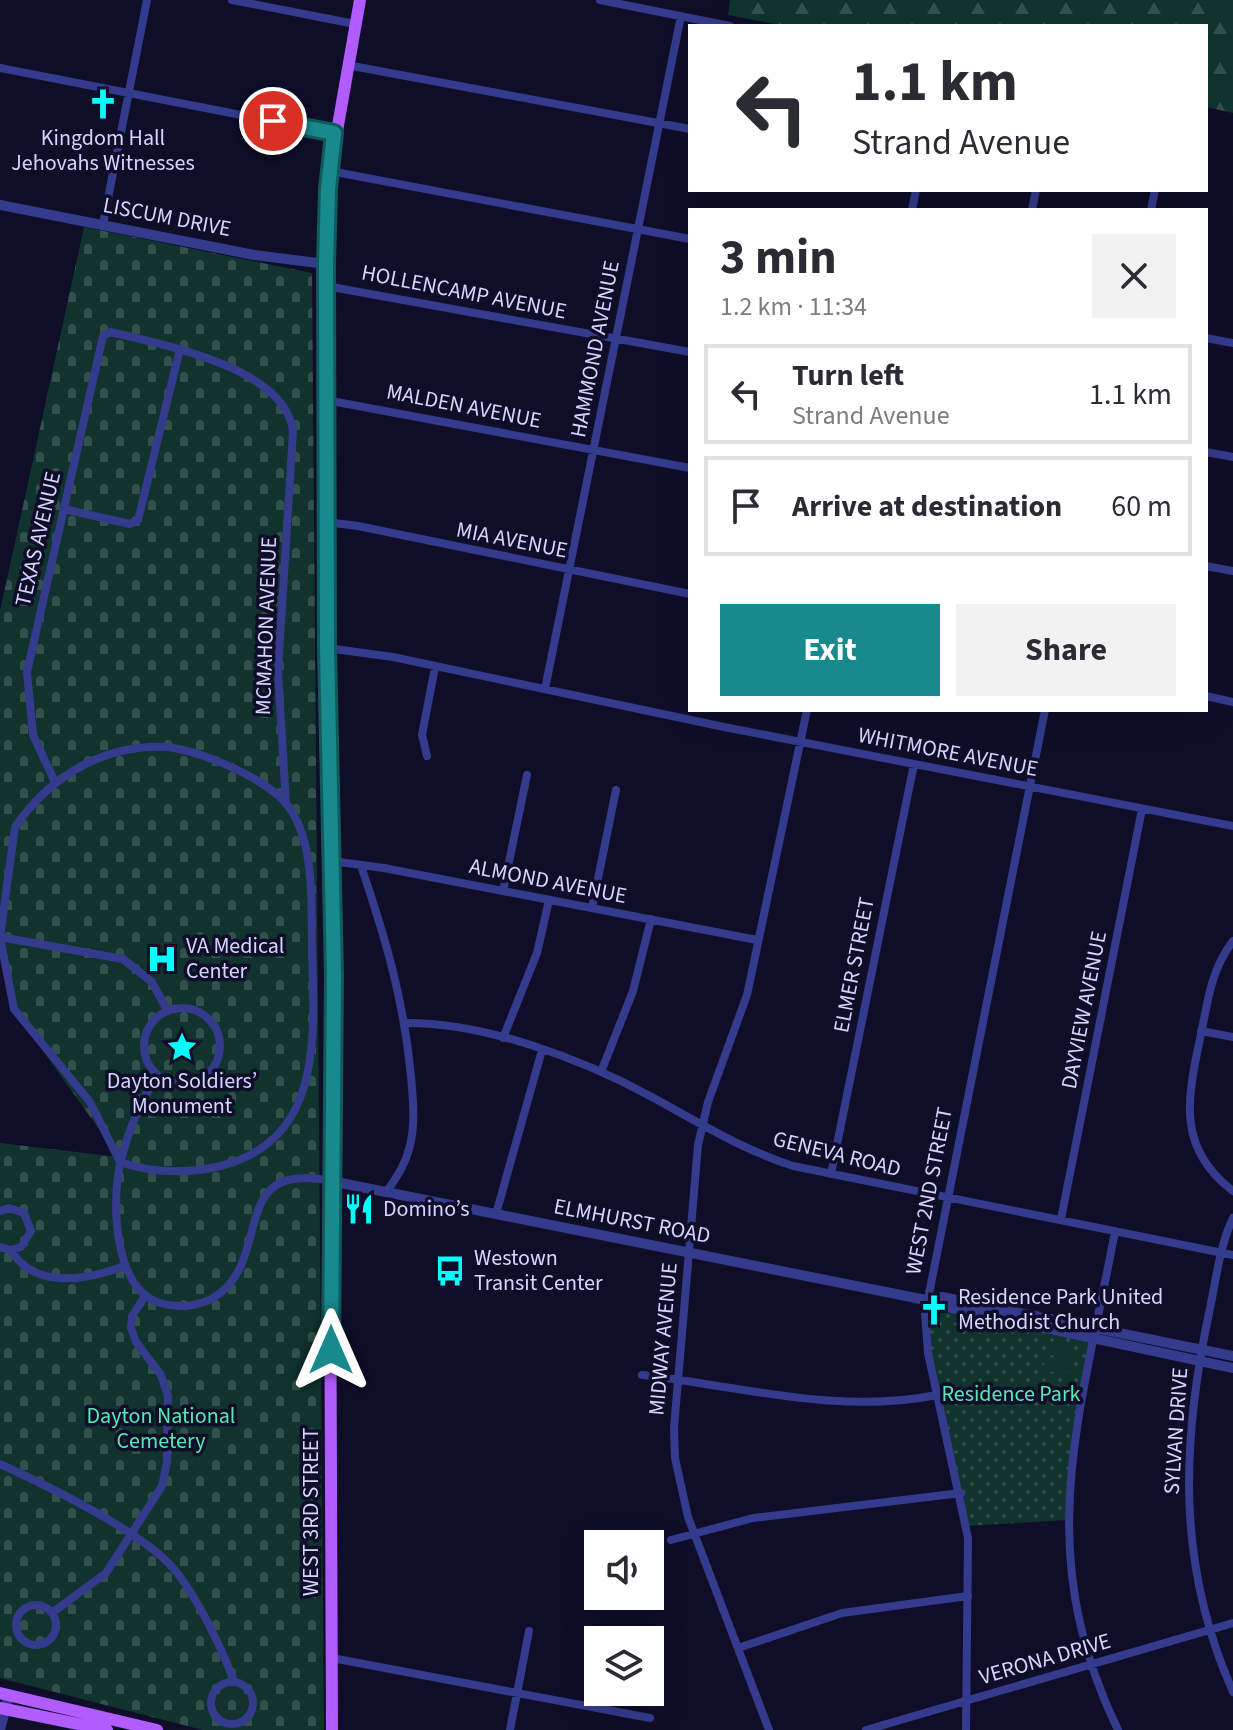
<!DOCTYPE html>
<html lang="en">
<head>
<meta charset="utf-8">
<style>
	body { margin:0; font-family:"Source Sans 3",sans-serif; background:#f2f2f3; color:#2b2b33; height:100vh; display:flex; flex-direction:column; font-size:30px; white-space:nowrap }
	* { box-sizing:border-box; margin:0 }
	p { font-size:26px; color:#7c7c81 }
	.icon { flex:none; width:44px; height:44px; fill:none; stroke:currentColor; stroke-width:2; stroke-linecap:round; stroke-linejoin:round }
	.map { position:relative; flex:1; overflow:hidden }
	.details { position:absolute; left:688px; top:208px; width:520px; height:504px; display:flex; flex-direction:column; background:#fff; border-radius:0px; box-shadow:0 8px 32px #0002 }
	.details>* { flex:none }
	.top-card { position:absolute; left:688px; top:24px; width:520px; height:168px; border-radius:0px; box-shadow:0 8px 32px #0002; background:#fff; color:#2b2b33; overflow:hidden }
	.fabs { position:absolute; left:584px; top:1530px; display:grid; gap:16px }
	.fabs a { display:grid; place-items:center; width:80px; height:80px; border-radius:0px; background:#fff; box-shadow:0 8px 32px #0002; font-size:40px }
	.pin { position:absolute; display:grid; place-items:center; width:68px; height:68px; color:#fff; margin:-34px; border:4px solid #fff; border-radius:50%; box-shadow:0 2px 8px #0007 }
	.me { position:absolute; width:88px; margin:-44px; rotate:0deg; stroke-linejoin:round; filter:drop-shadow(0 0 6px #0008) }
	.turn { display:flex; align-items:center; gap:28px; height:168px; padding:0 32px; font-size:36px }
	.turn .icon { width:104px; height:104px; stroke-width:2.5 }
	.turn b { display:block; font-size:56px; line-height:68px }
	.round { display:grid; place-items:center; flex:none; width:84px; height:84px; border-radius:0px; background:#f2f2f3 }
	.head { display:flex; align-items:center; justify-content:space-between; height:136px; padding:0 32px }
	h1 { font-size:48px; font-weight:700; line-height:60px }
	.cta { display:flex; gap:16px; margin-top:auto; padding:16px 32px }
	.cta a { flex:1; height:92px; border-radius:0px; background:#188a8d; color:#fff; font-size:32px; font-weight:700; line-height:92px; text-align:center }
	.cta a+a { background:#f2f2f3; color:#2b2b33 }
	ul { padding:0; list-style:none }
	li { display:flex; align-items:center; gap:24px; height:100px; margin:0 16px 12px; padding:0 16px; border:4px solid #e1e1e2; border-radius:0px }
	li div { flex:1 }
	li b { display:block; font-size:30px }
	li em { font-style:normal }
	.map>svg:first-child { display:block }
	.forest { fill:url(#forest-firs) }
	.cemetery { fill:url(#cemetery-stones) }
	.park { fill:url(#park-dots) }
	.pitch { fill:#10332e }
	.lines { fill:none; stroke-linecap:round; stroke-linejoin:round }
	.minor { stroke:#343b8c; stroke-width:8 }
	.tertiary { stroke:#343b8c; stroke-width:10 }
	.primary { stroke:#b05cff; stroke-width:12 }
	.route-casing { stroke:#105a5c; stroke-width:20 }
	.route { stroke:#188a8d; stroke-width:14 }
	.labels { text-anchor:middle; dominant-baseline:central; stroke-width:7; stroke-linejoin:round; paint-order:stroke }
	.poi-label { font-size:22px; fill:#d5d5ff; stroke:#0f0d28; text-anchor:start }
	.street-label { font-size:22px; fill:#d5d5ff; stroke:#0f0d28 }
	.park-label { font-size:22px; fill:#55eab5; stroke:#0f0d28 }
</style>
</head>
<body>
<div class="map">
<svg width="1233" height="1730" viewBox="0 0 1233 1730">
	<defs>
		<pattern id="forest-firs" width="22" height="20" patternUnits="userSpaceOnUse" patternTransform="scale(2)"><rect width="22" height="20" fill="#10332e"/><path d="M5 1l3.5 6h-7zM16 11l3.5 6h-7z" fill="#32504d"/></pattern>
		<pattern id="cemetery-stones" width="16" height="16" patternUnits="userSpaceOnUse" patternTransform="scale(2)"><rect width="16" height="16" fill="#10332e"/><path d="M2 7V4a2 2 0 0 1 4 0v3zM10 15v-3a2 2 0 0 1 4 0v3z" fill="#32504d"/></pattern>
		<pattern id="park-dots" width="8" height="8" patternUnits="userSpaceOnUse" patternTransform="scale(2)"><rect width="8" height="8" fill="#10332e"/><path d="M2 2h.1M6 6h.1" fill="none" stroke="#32504d" stroke-width="1.8" stroke-linecap="round"/></pattern>
	</defs>
	<rect width="100%" height="100%" fill="#0f0d28"/>
	<path class="forest" d="M730 0H1233V113L1206 107V26H785L728 15Z"/>
	<path class="cemetery" d="M84 227 312 273 324 1730H203L0 1678V1143L119 1157 15 1012 0 936V611Z"/>
	<path class="park" d="M926 1300 1095 1339 1066 1520 966 1526 928 1353Z"/>
	<path class="pitch" d="M1048 1341 1074 1346 1072 1359 1046 1354Z
		M1045 1357 1071 1362 1069 1375 1043 1370Z
		M1032 1379 1057 1384 1054 1398 1029 1393Z"/>
	<g class="lines">
		<path class="minor" d="M232 0 355 24
			M600 0 730 26
			M347 65 690 129
			M0 68 334 133
			M330 171 690 239
			M912 210 916 190
			M1032 210 1036 190
			M1151 210 1155 190
			M103 224 147 0
			M326 286 690 352
			M1206 338 1233 343
			M326 400 690 468
			M1206 452 1233 457
			M64 509 130 524 138 520 180 349
			M326 522 358 526 690 594
			M1206 566 1233 571
			M327 648 393 657 724 727 1233 826
			M545 689 681 16
			M1206 696 1233 702
			M168 747C203 752 271 779 291 810 315 848 311 904 312 947 314 1035 325 1143 216 1167 183 1174 152 1173 120 1162L90 1102 14 1009 0 937 15 827C51 775 104 744 168 747Z
			M427 756 422 735 435 667
			M55 782 33 735 27 672 103 336 111 332C163 345 285 367 293 431L278 671 286 804
			M332 861 384 868 757 940
			M361 866C385 936 404 1001 411 1076 413 1099 416 1126 409 1149 405 1166 395 1179 386 1193
			M503 891 527 775
			M592 908 616 790
			M0 937 123 959 152 982 167 1010
			M1233 941C1211 970 1208 1000 1201 1034 1188 1096 1175 1147 1233 1191
			M144 1046a38 38 0 1 1 76 0a38 38 0 1 1-76 0Z
			M405 1023C484 1022 582 1059 650 1096 698 1122 741 1149 793 1166L1233 1255
			M1201 1031 1233 1037
			M503 1038 537 953 549 900
			M601 1072 633 991 651 919
			M157 1076C141 1101 128 1132 121 1160 111 1199 113 1289 160 1303 178 1308 196 1307 213 1298 275 1262 225 1159 331 1181
			M831 1174 914 764
			M0 1211 9 1208 24 1213 31 1231 21 1247 11 1250 0 1247
			M496 1214 542 1050
			M1233 1218C1219 1247 1216 1282 1209 1313 1181 1445 1177 1566 1233 1692
			M1061 1219 1142 809
			M1115 1231C1081 1416 1030 1548 1118 1730
			M11 1250C34 1290 88 1280 124 1266
			M642 1375C740 1386 838 1415 937 1395
			M0 1464C46 1485 141 1531 173 1568 197 1596 221 1647 234 1681
			M671 1540 753 1518 961 1493
			M16 1625a20 20 0 1 1 40 0a20 20 0 1 1-40 0Z
			M52 1613 106 1573 162 1486 167 1462 168 1396 161 1375 136 1342 131 1328 132 1316 145 1296
			M738 1648 842 1613 968 1596
			M332 1658 650 1718
			M211 1703a21 21 0 1 1 42 0a21 21 0 1 1-42 0Z
			M510 1730 529 1631
			M769 1730 688 1517 675 1458 674 1428 698 1145 708 1102 747 995 807 710
			M866 1730 1233 1623
			M966 1730 968 1538 928 1353 925 1314 1045 710"/>
		<path class="tertiary" d="M0 205 254 255 326 264
			M331 1181 926 1300 943 1306 1233 1368
			M928 1299 942 1297 1233 1356
			M0 1730 9 1695"/>
		<path class="primary" d="M0 1693 157 1730
			M0 1708 107 1730
			M332 1730 330 1229 334 975 327 648 326 264 330 171 360 0"/>
	</g>
	<g class="lines">
		<g class="route-casing">
			<path id="route" d="M273 121 334 133 328 189 326 264 327 648 334 975 331 1350"/>
		</g>
		<use href="#route" class="route"/>
	</g>
	<defs>
		<g id="church-bare" transform="scale(2.4)"><path d="M-1.2-6h2.4v3.5h3.3v2.4h-3.3V6h-2.4V-.1h-3.3v-2.4h3.3Z" fill="#01fffc" stroke="#0f0d28" stroke-width="2.5" paint-order="stroke"/></g>
		<g id="hospital-bare" transform="scale(2.4)"><path d="M-5-5h3v3.5h4V-5h3V5h-3V1.5h-4V5h-3Z" fill="#01fffc" stroke="#0f0d28" stroke-width="2.5" paint-order="stroke"/></g>
		<g id="sight-bare" transform="scale(2.4)"><path d="M0-6L1.8-2.2L6-1.7L2.9 1.2L3.7 5.4L0 3.3L-3.7 5.4L-2.9 1.2L-6-1.7L-1.8-2.2Z" fill="#01fffc" stroke="#0f0d28" stroke-width="2.5" paint-order="stroke"/></g>
		<g id="restaurant-bare" transform="scale(2.4)"><path d="M-5-6h1v4h1v-4h1v4h1v-4h1v5L-1.5 .5V6h-2V.5L-5-1ZM5-6V6H3V1.5H1.5Q1.5-4 5-6Z" fill="#01fffc" stroke="#0f0d28" stroke-width="2.5" paint-order="stroke"/></g>
		<g id="bus-bare" transform="scale(2.4)"><path d="M-5-6H5V4H4V6H2V4H-2V6H-4V4H-5ZM-3.5-4V0h7V-4ZM-3.5 1.2v1.5H-2V1.2ZM2 1.2v1.5H3.5V1.2Z" fill="#01fffc" stroke="#0f0d28" stroke-width="2.5" paint-order="stroke"/></g>
	</defs>
	<g fill-rule="evenodd">
		<use href="#church-bare" x="103" y="104"/>
		<use href="#hospital-bare" x="162" y="959"/>
		<use href="#sight-bare" x="182" y="1047"/>
		<use href="#restaurant-bare" x="359" y="1209"/>
		<use href="#bus-bare" x="450" y="1271"/>
		<use href="#church-bare" x="934" y="1310"/>
	</g>
	<g class="labels">
		<g class="poi-label">
			<text x="103" y="138" text-anchor="middle">Kingdom Hall<tspan x="103" dy="25">Jehovahs Witnesses</tspan></text>
			<text x="186" y="946">VA Medical<tspan x="186" dy="25">Center</tspan></text>
			<text x="182" y="1081" text-anchor="middle">Dayton Soldiers’<tspan x="182" dy="25">Monument</tspan></text>
			<text x="383" y="1209">Domino’s</text>
			<text x="474" y="1258">Westown<tspan x="474" dy="25">Transit Center</tspan></text>
			<text x="958" y="1297">Residence Park United<tspan x="958" dy="25">Methodist Church</tspan></text>
		</g>
		<g class="street-label">
			<text transform="translate(167 217) rotate(11)">LISCUM DRIVE</text>
			<text transform="translate(464 292) rotate(11)">HOLLENCAMP AVENUE</text>
			<text transform="translate(595 349) rotate(-79)">HAMMOND AVENUE</text>
			<text transform="translate(464 406) rotate(11)">MALDEN AVENUE</text>
			<text transform="translate(38 539) rotate(-77)">TEXAS AVENUE</text>
			<text transform="translate(512 540) rotate(11)">MIA AVENUE</text>
			<text transform="translate(266 626) rotate(-88)">MCMAHON AVENUE</text>
			<text transform="translate(948 752) rotate(11)">WHITMORE AVENUE</text>
			<text transform="translate(548 881) rotate(11)">ALMOND AVENUE</text>
			<text transform="translate(854 965) rotate(-79)">ELMER STREET</text>
			<text transform="translate(1084 1010) rotate(-79)">DAYVIEW AVENUE</text>
			<text transform="translate(837 1154) rotate(14)">GENEVA ROAD</text>
			<text transform="translate(929 1191) rotate(-79)">WEST 2ND STREET</text>
			<text transform="translate(632 1221) rotate(11)">ELMHURST ROAD</text>
			<text transform="translate(663 1339) rotate(-85)">MIDWAY AVENUE</text>
			<text transform="translate(1176 1431) rotate(-86)">SYLVAN DRIVE</text>
			<text transform="translate(311 1512) rotate(-90)">WEST 3RD STREET</text>
			<text transform="translate(1045 1659) rotate(-16)">VERONA DRIVE</text>
		</g>
		<g class="park-label">
			<text x="1011" y="1394">Residence Park</text>
			<text x="161" y="1416">Dayton National<tspan x="161" dy="25">Cemetery</tspan></text>
		</g>
	</g>
</svg>
<div class="fabs">
<a><svg class="icon" aria-label="sound" viewBox="0 0 24 24"><path d="M4 9h4l5-4v14l-5-4H4zM17 9q2 3 0 6"/></svg></a>
<a><svg class="icon" aria-label="layers" viewBox="0 0 24 24"><path d="M12 4l9 5-9 5-9-5zM3 14l9 5 9-5"/></svg></a>
</div>
<div class="pin" style="left:273px;top:121px;background:#d93025"><svg class="icon" aria-label="arrive" viewBox="0 0 24 24"><path d="M6 21V4h12l-3 4 3 4H6"/></svg></div>
<svg class="me" style="left:331px;top:1350px" viewBox="-20 -20 40 40"><path d="M0-17L14 15 0 8-14 15z" fill="#188a8d" stroke="#fff" stroke-width="4"/></svg>
<div class="top-card">
<div class="turn"><svg class="icon" aria-label="left" viewBox="0 0 24 24"><path d="M17 20v-9H6M10 6l-5 5 5 5"/></svg><div><b>1.1 km</b>Strand Avenue</div></div>
</div>
<section class="details">
<div class="head"><div><h1>3 min</h1><p>1.2 km · 11:34</p></div><a class="round"><svg class="icon" aria-label="close" viewBox="0 0 24 24"><path d="M6 6l12 12M18 6L6 18"/></svg></a></div>
<ul>
<li><svg class="icon" aria-label="left" viewBox="0 0 24 24"><path d="M17 20v-9H6M10 6l-5 5 5 5"/></svg><div><b>Turn left</b><p>Strand Avenue</p></div><em>1.1 km</em></li>
<li><svg class="icon" aria-label="arrive" viewBox="0 0 24 24"><path d="M6 21V4h12l-3 4 3 4H6"/></svg><div><b>Arrive at destination</b></div><em>60 m</em></li>
</ul>
<div class="cta"><a>Exit</a><a>Share</a></div>
</section>
</div>
</body>
</html>
